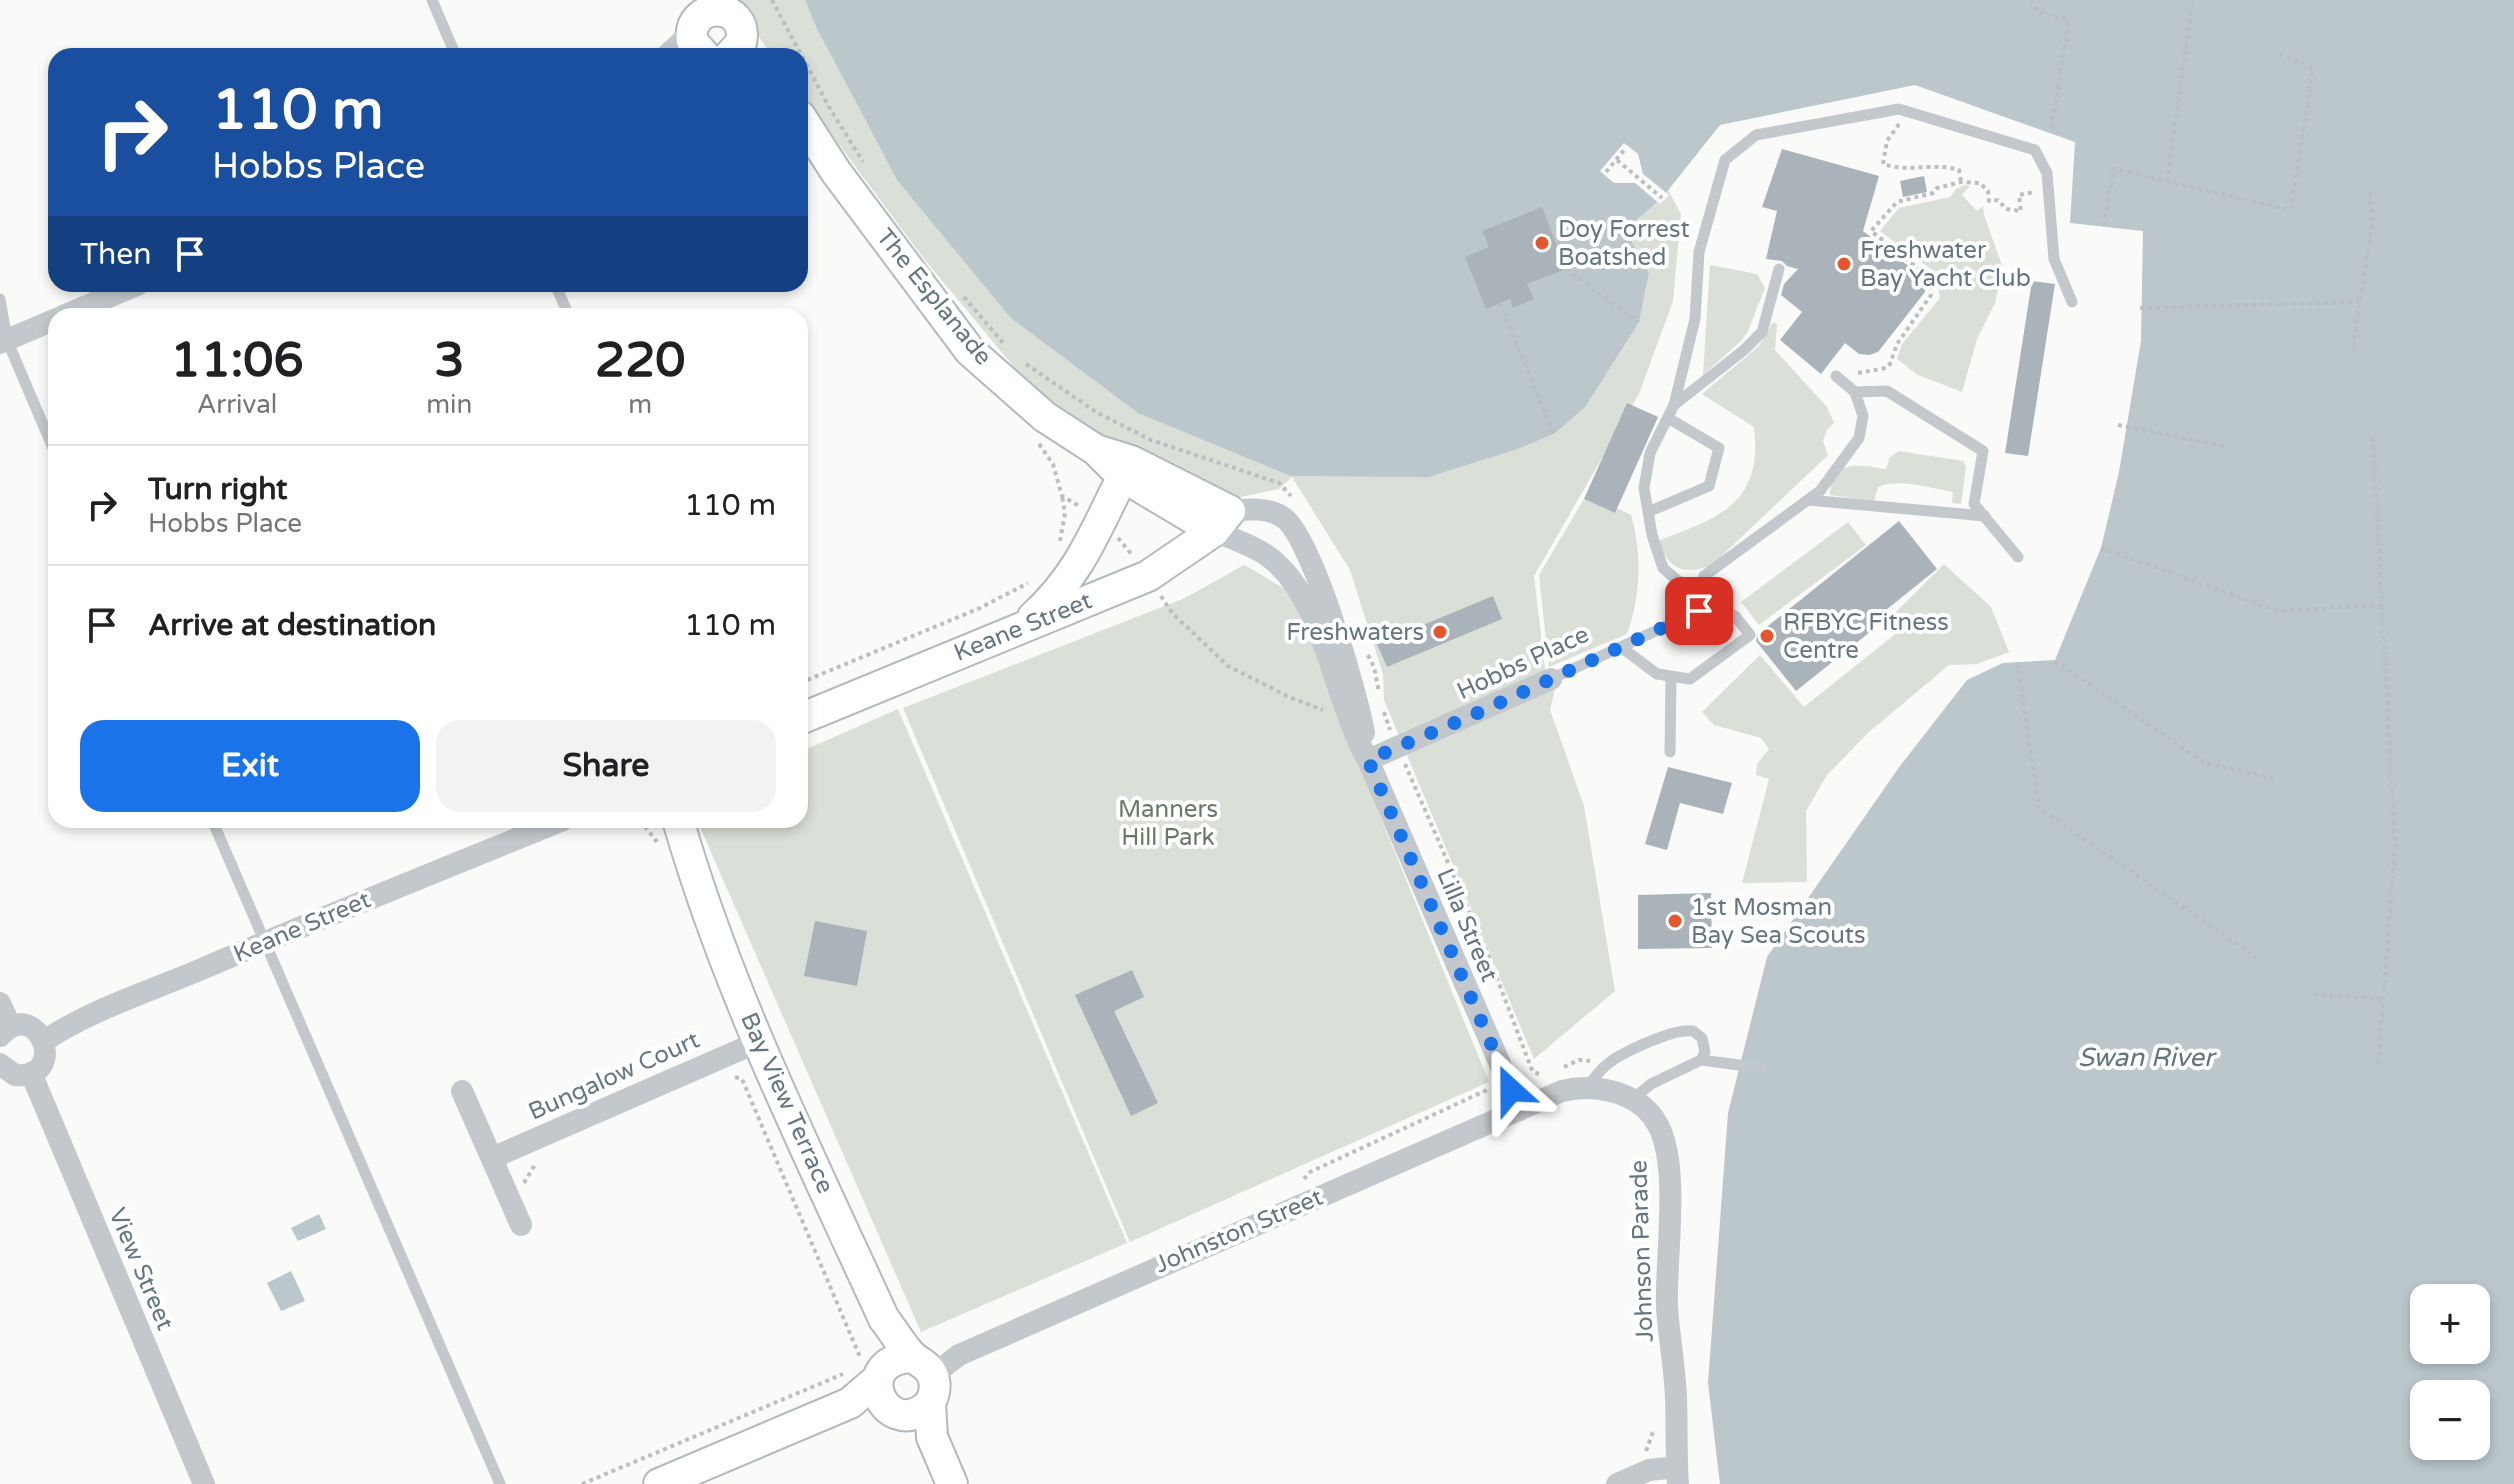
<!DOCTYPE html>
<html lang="en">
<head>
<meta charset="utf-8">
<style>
	body { margin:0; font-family:"Varela Round",sans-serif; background:#f2f2f2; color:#202124; height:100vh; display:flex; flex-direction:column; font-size:30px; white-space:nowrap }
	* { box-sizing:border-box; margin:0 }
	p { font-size:26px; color:#757577 }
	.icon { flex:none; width:44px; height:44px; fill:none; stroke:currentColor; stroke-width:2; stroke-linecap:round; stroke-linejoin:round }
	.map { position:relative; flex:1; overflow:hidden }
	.side { position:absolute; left:48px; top:308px; width:760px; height:520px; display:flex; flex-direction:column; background:#fff; border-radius:24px; box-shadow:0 4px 12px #0003 }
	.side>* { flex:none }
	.guide { position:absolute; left:48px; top:48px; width:760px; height:244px; border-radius:24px; box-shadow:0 4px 12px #0003; background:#1a4fa0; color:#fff; overflow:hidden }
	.fabs { position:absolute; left:2410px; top:1284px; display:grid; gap:16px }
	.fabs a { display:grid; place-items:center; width:80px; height:80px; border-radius:16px; background:#fff; box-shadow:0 4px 12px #0003; font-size:40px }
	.pin { position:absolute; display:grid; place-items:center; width:68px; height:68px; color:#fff; margin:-34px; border-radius:16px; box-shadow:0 4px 12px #0006 }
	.me { position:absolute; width:88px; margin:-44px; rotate:336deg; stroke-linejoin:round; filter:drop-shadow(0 0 6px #0008) }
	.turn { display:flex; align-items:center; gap:28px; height:168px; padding:0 32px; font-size:36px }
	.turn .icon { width:104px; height:104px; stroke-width:2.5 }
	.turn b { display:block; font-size:56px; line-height:68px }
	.then { display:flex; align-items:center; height:76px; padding:0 32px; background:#0003; gap:16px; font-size:30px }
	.eta { display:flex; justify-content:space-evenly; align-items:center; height:136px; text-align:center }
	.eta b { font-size:48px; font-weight:700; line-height:56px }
	.button { display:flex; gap:16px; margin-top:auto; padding:16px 32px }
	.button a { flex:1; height:92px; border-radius:24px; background:#1a73e8; color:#fff; font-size:32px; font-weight:700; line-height:92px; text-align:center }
	.button a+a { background:#f2f2f2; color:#202124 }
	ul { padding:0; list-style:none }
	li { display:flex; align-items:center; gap:24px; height:120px; padding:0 32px; border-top:2px solid #e0e0e0 }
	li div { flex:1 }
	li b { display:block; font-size:30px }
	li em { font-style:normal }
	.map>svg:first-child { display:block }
	.green { fill:#dadfd7 }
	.water { fill:#bbc7cb; fill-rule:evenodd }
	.pier { fill:#fafaf8 }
	.building { fill:#aab3b9 }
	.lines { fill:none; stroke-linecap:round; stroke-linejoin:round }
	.secondary-casing { stroke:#b3babf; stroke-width:34 }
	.path { stroke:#bbbfc2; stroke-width:4; stroke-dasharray:4 4; stroke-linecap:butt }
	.lane { stroke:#c3c8cc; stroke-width:11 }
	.street { stroke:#c3c8cc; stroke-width:22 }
	.secondary { stroke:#fff; stroke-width:30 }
	.route { stroke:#1a73e8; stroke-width:14; stroke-dasharray:0 25.2 }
	.poi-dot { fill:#e4572e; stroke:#fff; stroke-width:3 }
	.labels { text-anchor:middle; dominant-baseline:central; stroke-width:8; stroke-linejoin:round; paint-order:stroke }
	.poi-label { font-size:24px; fill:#657683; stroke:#fff; text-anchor:start }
	.street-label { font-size:24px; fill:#657683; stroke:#fff }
	.park-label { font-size:24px; fill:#687a64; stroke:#fff }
	.water-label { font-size:26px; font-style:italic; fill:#60757c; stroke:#fff }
</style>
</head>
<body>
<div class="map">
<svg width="2514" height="1484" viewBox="0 0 2514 1484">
	<rect width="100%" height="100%" fill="#fafaf8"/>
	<path class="green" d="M734 0H805L816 27 897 180 1429 477 1518 449 1554 434 1639 322 1649 273 1624 230 1662 198 1668 190 1681 214 1673 301 1639 394 1534 576 1545 669 1555 689 1550 710 1584 806 1615 991 1534 1059 1384 700 1383 674 1350 570 1292 477 1279 489 1236 498 1198 490 1080 423 1048 398 1014 367 924 259 800 92V56H772Z
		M1965 185 1970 186 1962 195 1977 211 1983 206 1984 215 2003 268 1995 303 1977 339 1962 392 1918 375 1897 359 1902 344 1940 298 1936 273 1880 231 1899 208 1950 197 1956 189Z
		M1710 265 1757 274 1765 288 1748 331 1741 341 1703 375Z
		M1773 322 1777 324 1775 350 1827 407 1834 423 1827 430 1823 441 1828 455 1712 565C1683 576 1669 569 1658 541 1720 517 1763 504 1754 427L1702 394 1759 346Z
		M1899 451 1963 461 1966 466 1961 504 1952 503 1953 492C1930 488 1900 478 1878 487L1874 501 1830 495C1831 458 1860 465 1886 469L1890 457Z
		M1584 499 1615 513 1617 508 1631 515C1642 552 1641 597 1627 634L1549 667 1539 575Z
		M1848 522 1866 545 1759 625 1741 602Z
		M1944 564 1991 607 2009 652 1977 664 1949 665 1869 732 1827 775 1806 811 1807 882 1742 883 1769 779 1756 775 1757 764 1769 749 1761 738 1714 725 1702 712 1760 655 1804 707 1898 632 1888 620Z
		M1244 565 1299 597 1355 755 1489 1082 1130 1242 903 708 1185 598Z
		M898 709 1127 1243 921 1332 697 820H800V752Z"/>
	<path class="water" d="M805 0H2514V1484H1720L1708 1383 1728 1113 1767 957 1900 766 1967 680 2003 663 2055 660 2101 548 2119 472 2141 341 2143 231 2070 223 2075 142 1915 85 1720 125 1662 198 1625 230 1649 273 1639 322 1585 407 1554 434 1518 449 1429 477 1291 476 1138 413 1011 318 897 180 816 27ZM2424 1298H2476V1350H2424ZM2424 1394H2476V1446H2424Z
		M319 1214 326 1229 298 1241 291 1228Z
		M291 1271 305 1301 281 1311 267 1283Z"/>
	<path class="pier" d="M1624 143 1638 154 1643 174 1669 195 1660 204 1635 183H1614L1600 171Z"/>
	<path class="building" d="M1782 149 1879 176 1863 231 1924 278 1925 292 1878 352 1869 355 1859 354 1845 343 1821 374 1780 340 1802 312 1781 295 1784 284 1798 269 1787 266 1782 261 1766 259 1777 211 1762 207Z
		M1924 176 1927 192 1903 197 1900 181Z
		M1542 207 1566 269 1527 284 1534 299 1513 308 1510 299 1486 309 1465 257 1489 247 1482 231Z
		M2032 281 2055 284 2028 456 2005 453Z
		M1627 403 1658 417 1615 513 1584 499Z
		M1899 521 1937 569 1876 618 1880 624 1796 691 1756 641 1758 634Z
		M1493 596 1502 619 1387 667 1377 644Z
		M1668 767 1732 783 1723 814 1680 803 1667 850 1645 844Z
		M1711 893 1712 948 1638 949V895Z
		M815 921 867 931 857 986 804 976Z
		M1132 970 1144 997 1114 1011 1158 1103 1131 1116 1075 995Z"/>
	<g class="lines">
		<g class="secondary-casing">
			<path id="secondary" d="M705 56 692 41C686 0 750 0 741 43L729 56
				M800 116 836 172 970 351 1045 417 1096 450 1122 476 1214 531
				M1033 617C1085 570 1099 519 1131 461
				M800 719 1148 576 1214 531 1230 511 1131 461 1096 450
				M678 820C728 993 809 1155 884 1319 893 1330 900 1343 910 1354 918 1363 931 1365 934 1380 936 1390 933 1401 925 1408 884 1439 849 1360 912 1357
				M930 1403 932 1437 952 1484
				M659 1484 850 1403 878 1379"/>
		</g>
		<path class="path" d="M772 0 829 107 863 162
			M2031 0 2037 12 2069 20 2051 131
			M1899 124 1887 141 1883 164C1908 173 1934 162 1959 170L1961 182
			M1617 160 1662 198
			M1606 172 1625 149
			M2167 182 2193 0
			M2103 226 2114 169 2291 210 2313 68 2277 53
			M1566 269 1639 322
			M964 297 1005 345
			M1500 304 1554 434
			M2140 308 2359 302
			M2352 355 2372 224 2370 188
			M1026 364 1096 412 1151 440 1279 483 1291 496
			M1858 373 1886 368 1890 364 1897 344 1931 295 1929 277 1871 231 1897 202 1933 193 1937 188 1961 182 1980 183 1988 191 1989 201 1998 200 2006 209 2021 211 2019 195 2034 192
			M2118 425 2224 446
			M2373 437 2395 845 2378 1067
			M1039 444 1053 464 1062 496 1081 507
			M1118 538 1133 556
			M1060 541 1065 513 1062 496
			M2101 548 2278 611 2383 605
			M1161 596 1172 613 1228 666 1289 697 1323 710
			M1368 655 1374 667 1379 692
			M2055 661 2205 763 2275 779
			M2017 663 2039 808 2257 958
			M800 683 980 608 1028 583
			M1384 712 1390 730
			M1405 764 1489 957 1530 1065 1533 1072 1542 1075
			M640 820 657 842
			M2313 994 2382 999
			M1564 1067 1579 1060 1590 1061
			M735 1077 742 1079 860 1357
			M1304 1179 1310 1172 1489 1089
			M524 1183 536 1163
			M1646 1451 1654 1429
			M582 1484 843 1374"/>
		<path class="lane" d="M432 0 456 56
			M555 284 569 316
			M0 299 7 340 56 455
			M1836 376 1855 392
			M1674 405 1695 319 1699 252 1725 160 1756 135 1899 109 2035 150 2047 173 2054 259 2072 302
			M1808 500 1985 516
			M1648 512 1709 486 1719 448 1668 418
			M1703 588 1678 581 1663 568 1652 535 1644 488 1650 453 1674 405 1744 350 1762 332 1779 269
			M1699 611 1704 576 1820 491 1859 438 1863 416 1855 392 1887 391 1983 451 1974 504 2018 557
			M1551 679 1699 611 1716 606 1735 616 1750 635 1690 679 1657 674 1621 647
			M1670 752 1671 676
			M212 820 500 1484
			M1701 1060 1762 1068
			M1587 1087C1593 1080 1598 1073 1604 1067 1619 1053 1674 1028 1693 1031L1702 1038 1705 1052 1701 1060
			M1633 1099 1651 1084 1701 1060"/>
		<path class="street" d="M666 56 691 33
			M63 316 139 284
			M0 343 56 319
			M1230 511C1248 509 1269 507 1284 518 1313 540 1357 693 1364 733
			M1214 531C1232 539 1253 545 1269 557 1325 599 1333 699 1368 760L1520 1110
			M1368 760 1551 679
			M0 1003 11 1027
			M0 1036C38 994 71 1080 15 1075L0 1064
			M44 1041C92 1009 151 991 204 968 323 917 443 869 563 820
			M31 1073 204 1484
			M462 1091 521 1225
			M492 1158 758 1042
			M933 1375 959 1355 1562 1091C1593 1083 1636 1091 1655 1120 1682 1160 1665 1258 1667 1307 1669 1338 1675 1368 1676 1398 1677 1427 1676 1455 1678 1484
			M1617 1484 1649 1470 1677 1467"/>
		<use href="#secondary" class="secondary"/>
	</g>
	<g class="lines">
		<path class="route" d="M1511 1090 1368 760 1473 715 1699 611"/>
	</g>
	<g class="poi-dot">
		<circle cx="1542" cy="243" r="8"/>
		<circle cx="1844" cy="264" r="8"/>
		<circle cx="1440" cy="632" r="8"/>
		<circle cx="1767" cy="636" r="8"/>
		<circle cx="1675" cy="921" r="8"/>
	</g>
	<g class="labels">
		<g class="poi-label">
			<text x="1558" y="229">Doy Forrest<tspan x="1558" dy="28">Boatshed</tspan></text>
			<text x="1860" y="250">Freshwater<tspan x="1860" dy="28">Bay Yacht Club</tspan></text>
			<text x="1783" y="622">RFBYC Fitness<tspan x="1783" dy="28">Centre</tspan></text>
			<text x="1424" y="632" text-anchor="end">Freshwaters</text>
			<text x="1691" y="907">1st Mosman<tspan x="1691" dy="28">Bay Sea Scouts</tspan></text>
		</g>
		<g class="street-label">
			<text transform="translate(934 297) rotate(51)">The Esplanade</text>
			<text transform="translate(1023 627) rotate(-22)">Keane Street</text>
			<text transform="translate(1523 663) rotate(-25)">Hobbs Place</text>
			<text transform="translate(1467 925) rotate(67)">Lilla Street</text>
			<text transform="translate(302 927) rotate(-23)">Keane Street</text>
			<text transform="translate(614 1076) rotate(-24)">Bungalow Court</text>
			<text transform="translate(787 1103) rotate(66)">Bay View Terrace</text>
			<text transform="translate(1239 1231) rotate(-23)">Johnston Street</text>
			<text transform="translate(1642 1251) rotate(-92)">Johnson Parade</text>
			<text transform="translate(141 1269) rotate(67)">View Street</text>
		</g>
		<g class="park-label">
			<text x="1168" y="809">Manners<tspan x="1168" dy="28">Hill Park</tspan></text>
		</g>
		<g class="water-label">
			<text x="2146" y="1057">Swan River</text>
		</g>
	</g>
</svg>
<div class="fabs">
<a>+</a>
<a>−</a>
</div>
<div class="pin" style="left:1699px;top:611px;background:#d93025"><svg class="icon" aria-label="arrive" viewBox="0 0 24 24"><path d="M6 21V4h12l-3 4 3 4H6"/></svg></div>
<svg class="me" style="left:1511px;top:1090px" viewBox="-20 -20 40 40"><path d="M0-17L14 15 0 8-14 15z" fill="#1a73e8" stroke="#fff" stroke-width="4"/></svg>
<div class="guide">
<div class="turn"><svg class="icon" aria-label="right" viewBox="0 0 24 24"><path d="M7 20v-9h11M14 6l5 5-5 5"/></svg><div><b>110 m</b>Hobbs Place</div></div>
<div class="then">Then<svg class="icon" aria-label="arrive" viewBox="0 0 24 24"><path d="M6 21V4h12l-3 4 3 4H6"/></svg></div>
</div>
<section class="side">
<div class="eta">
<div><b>11:06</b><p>Arrival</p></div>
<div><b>3</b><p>min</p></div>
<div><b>220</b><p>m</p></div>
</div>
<ul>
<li><svg class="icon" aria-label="right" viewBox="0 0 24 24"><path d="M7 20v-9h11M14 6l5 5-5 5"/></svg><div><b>Turn right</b><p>Hobbs Place</p></div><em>110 m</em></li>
<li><svg class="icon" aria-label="arrive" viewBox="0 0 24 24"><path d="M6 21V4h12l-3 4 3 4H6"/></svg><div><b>Arrive at destination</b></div><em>110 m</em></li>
</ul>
<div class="button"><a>Exit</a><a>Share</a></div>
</section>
</div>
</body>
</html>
